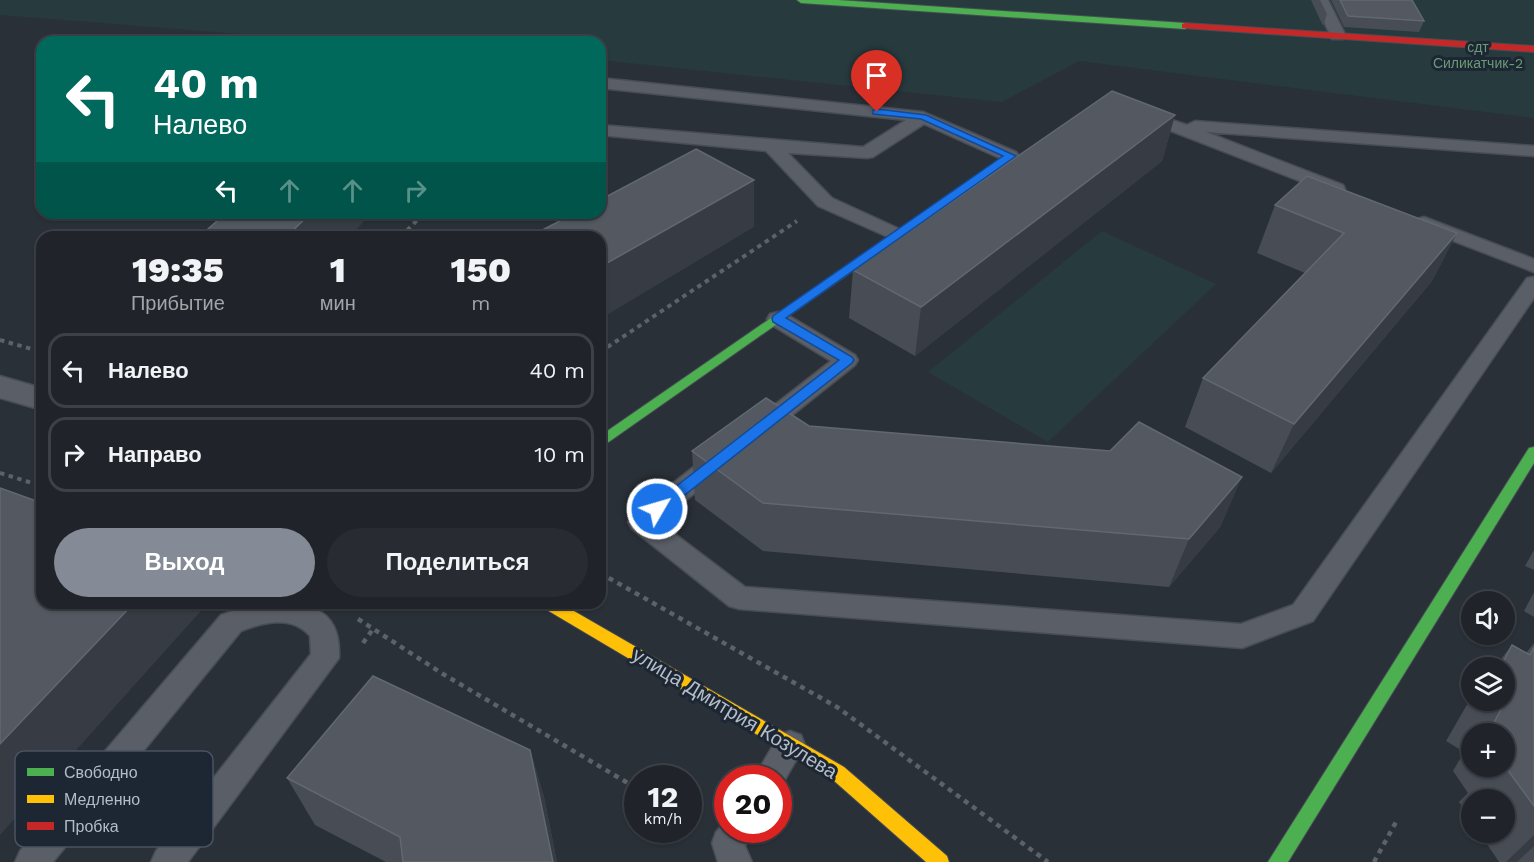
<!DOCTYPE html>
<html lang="ru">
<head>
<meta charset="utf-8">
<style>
	body { margin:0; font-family:"Work Sans",sans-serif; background:#282c32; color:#f1f3f6; height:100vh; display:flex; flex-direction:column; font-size:22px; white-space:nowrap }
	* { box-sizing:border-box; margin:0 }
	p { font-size:20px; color:#a2a4a8 }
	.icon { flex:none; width:33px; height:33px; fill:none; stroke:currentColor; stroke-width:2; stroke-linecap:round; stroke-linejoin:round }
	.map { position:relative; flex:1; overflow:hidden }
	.sheet { position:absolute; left:36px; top:231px; width:570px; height:378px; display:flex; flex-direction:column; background:#20242a; border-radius:18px; box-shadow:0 2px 4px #0004,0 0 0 2px #3d4147 }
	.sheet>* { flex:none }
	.hud { position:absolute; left:36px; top:36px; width:570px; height:183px; border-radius:18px; box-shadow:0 2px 4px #0004,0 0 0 2px #3d4147; background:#00695c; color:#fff; overflow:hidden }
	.tools { position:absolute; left:1461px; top:591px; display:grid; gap:12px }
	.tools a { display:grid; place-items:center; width:54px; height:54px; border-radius:50%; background:#20242a; box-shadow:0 2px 4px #0004,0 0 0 2px #3d4147; font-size:30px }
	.speed { position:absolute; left:624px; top:765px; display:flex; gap:12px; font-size:30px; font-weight:700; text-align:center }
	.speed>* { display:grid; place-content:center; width:78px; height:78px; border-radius:50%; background:#20242a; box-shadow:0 2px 4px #0004,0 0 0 2px #3d4147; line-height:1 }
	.speed small { font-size:15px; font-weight:400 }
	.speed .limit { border:9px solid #d22; background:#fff; color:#111 }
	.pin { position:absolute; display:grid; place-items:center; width:51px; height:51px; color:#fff; margin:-62px -26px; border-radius:50% 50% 50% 0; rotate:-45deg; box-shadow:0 0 6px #0007 }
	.pin .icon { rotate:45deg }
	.me { position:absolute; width:66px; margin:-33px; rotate:52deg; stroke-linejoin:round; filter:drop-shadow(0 0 4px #0008) }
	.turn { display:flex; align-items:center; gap:21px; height:126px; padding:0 18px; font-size:27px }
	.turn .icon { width:78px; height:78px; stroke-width:2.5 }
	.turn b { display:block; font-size:42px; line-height:51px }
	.lanes { display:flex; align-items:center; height:57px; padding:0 18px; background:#0003; justify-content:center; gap:30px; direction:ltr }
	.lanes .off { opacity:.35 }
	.eta { display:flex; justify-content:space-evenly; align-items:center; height:102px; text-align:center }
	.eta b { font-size:36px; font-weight:800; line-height:42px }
	.primary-button { display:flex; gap:12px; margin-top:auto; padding:12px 18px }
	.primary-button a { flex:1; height:69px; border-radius:36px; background:#848b96; color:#fff; font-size:24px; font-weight:800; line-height:69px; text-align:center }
	.primary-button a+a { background:#282c32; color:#f1f3f6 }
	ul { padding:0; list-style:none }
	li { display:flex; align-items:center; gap:18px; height:75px; margin:0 12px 9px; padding:0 6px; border:3px solid #3d4147; border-radius:18px }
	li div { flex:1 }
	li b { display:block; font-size:22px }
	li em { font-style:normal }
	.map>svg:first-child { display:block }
	.green { fill:#273a3e }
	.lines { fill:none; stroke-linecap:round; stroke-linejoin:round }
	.lane-casing { stroke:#484c55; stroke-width:3 }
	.street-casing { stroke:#484c55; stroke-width:3 }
	.fast-casing { stroke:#484c55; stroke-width:2 }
	.slow-casing { stroke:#484c55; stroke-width:2 }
	.jam-casing { stroke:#484c55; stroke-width:2 }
	.path-far2 { stroke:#5c6268; stroke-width:3; stroke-dasharray:3 3; stroke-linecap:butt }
	.path-far1 { stroke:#5c6268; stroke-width:4; stroke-dasharray:4.5 4.5; stroke-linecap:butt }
	.path { stroke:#5c6268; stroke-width:4.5; stroke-dasharray:5 5; stroke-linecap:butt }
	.lane { fill:#5a5e66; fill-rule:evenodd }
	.street { fill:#5a5e66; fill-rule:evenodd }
	.fast { fill:#4caf50; fill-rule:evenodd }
	.slow { fill:#ffc107; fill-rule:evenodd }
	.jam { fill:#c62828; fill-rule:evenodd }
	.wall { fill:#474c55; fill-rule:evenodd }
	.shaded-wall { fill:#373c44 }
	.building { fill:#535861; stroke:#626872; stroke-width:1.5 }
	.route { fill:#1a73e8; stroke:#114b97; stroke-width:1.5 }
	.labels { text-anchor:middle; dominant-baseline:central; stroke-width:6; stroke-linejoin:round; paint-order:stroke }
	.far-park-label { font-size:14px; fill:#6b9a76; stroke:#1d2633 }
	.near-street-label { font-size:20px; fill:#b4bcc9; stroke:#1d2633 }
	.key { fill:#1d2633; stroke:#4a5360; stroke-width:1.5 }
	.key-label { font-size:16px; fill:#b4bcc9 }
</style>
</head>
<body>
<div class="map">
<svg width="1534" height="862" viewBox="0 0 1534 862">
	<rect width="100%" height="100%" fill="#2a3038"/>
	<path class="green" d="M0 0H1534V118L1079 61 1002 102 600 60V42H341L0 15Z
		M1102 231 1216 284 1048 442 928 372Z"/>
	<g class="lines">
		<g class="lane-casing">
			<path id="lane" d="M1314 0H1328L1346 36 1344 39H1332Z
				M600 78 923 112 1016 152 1019 156 1016 160H1004L924 124 873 157 867 158 788 153 832 198 904 231 907 235 904 239 897 241 818 206 766 151 600 135V125L863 147 906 120 600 88Z
				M1172 120 1187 125 1195 121 1534 146V156L1206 132 1343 185 1345 189 1343 193 1336 195 1166 129 1163 125 1166 121Z
				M1424 217 1534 259V272L1417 227 1414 223 1417 219Z
				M1534 277V298L1313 621 1242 648 739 609 729 606 632 529 628 522 632 515 709 455 718 452 727 455 730 461 727 467 659 522 745 587 1241 624 1293 605 1527 278Z
				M778 312 786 314 855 355 858 360 855 365 766 436 758 438 750 436 746 430 750 424 831 361 770 324 767 319 770 314Z
				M255 603C298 603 342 600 339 658L188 862H151L156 851 311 654 310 636C292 615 264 622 241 631L53 862H15L20 851 221 615Z
				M790 731 801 735 805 745 780 788 778 778H754L779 735Z
				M728 818V830H753L745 846 752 862H718L712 843 716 832Z"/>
		</g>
		<g class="street-casing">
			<path id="street" d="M0 376 42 388V410L0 398Z"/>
		</g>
		<g class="fast-casing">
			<path id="fast" d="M797 0H838L1185 23 1189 26 1185 29 801 3Z
				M1010 153 1015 156 1014 158 600 448V436Z
				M1534 447V463L1288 862H1268L1529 448Z"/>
		</g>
		<g class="slow-casing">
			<path id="slow" d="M539 603H560L844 767 947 856 949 862H926L832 779 542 607Z"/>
		</g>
		<g class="jam-casing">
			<path id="jam" d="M1185 23 1534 46V52L1182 28V24Z"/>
		</g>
		<path class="path-far2" d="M422 215 424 213"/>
		<path class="path-far1" d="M401 237 423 214
			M0 340 42 352
			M600 352 797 221
			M0 473 42 486"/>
		<path class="path" d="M600 573 837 707 1048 862
			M358 619 443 674 638 789
			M363 643 373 629
			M152 781 156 809
			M1374 862 1396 822"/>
		<use href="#lane" class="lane"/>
		<use href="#street" class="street"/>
		<use href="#fast" class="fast"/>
		<use href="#slow" class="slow"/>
		<use href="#jam" class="jam"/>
	</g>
	<path class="wall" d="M1311 0H1320L1327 14 1323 26Z
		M1331 0H1412L1424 21 1419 32 1344 27Z
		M1175 115 1162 161 915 356 849 318 853 270Z
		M1275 205 1457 233 1432 281 1271 473 1185 427 1203 378 1305 273 1257 253Z
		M809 426 1221 526 1169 587 763 551 695 500 692 451Z
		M1534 550V570L1525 566Z
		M1534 592V617L1524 611Z
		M1534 643V862H1499L1479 832H1504V800H1472V821L1459 802 1468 793 1453 771 1464 752 1446 741 1472 696V700H1504V668H1494L1512 645 1526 653ZM1472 734H1504V766H1472Z
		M530 750 544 797 557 862H386L315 825 287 778Z"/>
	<path class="shaded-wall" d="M1175 115 1162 161 915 356 921 307Z
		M754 180V227L600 319V267Z
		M311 213H372L349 237H286Z
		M1457 233 1432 281 1271 473 1294 424Z
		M1242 477 1221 526 1169 587 1189 539Z
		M134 603H208L0 835V744Z
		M530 750 544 797 557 862H553Z
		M1534 835V846L1517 862H1506Z"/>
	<path class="building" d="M1340 0H1412L1424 21 1348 16Z
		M1112 91 1175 115 921 307 853 270Z
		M696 149 754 180 600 267V237H529L575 213H600V200Z
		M1307 176 1457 233 1294 424 1203 378 1344 233 1275 205Z
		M226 213H311L286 237H199Z
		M766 398 809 426 1110 451 1139 422 1242 477 1189 539 763 503 692 451Z
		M0 488 42 503V603H134L0 744Z
		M1512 645 1530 655 1534 647V806L1504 765V757L1514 756 1504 742V734H1498L1492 726 1503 706 1494 700H1504V668H1500Z
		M373 676 530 750 553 862H403L400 837 287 778Z"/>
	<path class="route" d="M877 109 926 115 1016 156 786 318 852 357 854 360 852 363 662 513H652L650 509 652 505 839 360 773 322 772 319 773 316 1003 156 921 119 873 114V110Z"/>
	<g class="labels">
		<g class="far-park-label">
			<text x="1478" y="47">сдт<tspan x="1478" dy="16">Силикатчик-2</tspan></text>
		</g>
		<g class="near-street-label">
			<text transform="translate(735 713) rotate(31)">улица Дмитрия Козулева</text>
		</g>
	</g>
	<rect x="15" y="751" width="198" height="96" rx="9" class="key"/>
	<rect x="27" y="768" width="27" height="8" fill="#4caf50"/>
	<rect x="27" y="795" width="27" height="8" fill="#ffc107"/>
	<rect x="27" y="822" width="27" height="8" fill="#c62828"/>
	<g class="key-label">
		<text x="64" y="778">Свободно</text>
		<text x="64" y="805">Медленно</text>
		<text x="64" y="832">Пробка</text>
	</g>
</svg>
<div class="tools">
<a><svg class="icon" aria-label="sound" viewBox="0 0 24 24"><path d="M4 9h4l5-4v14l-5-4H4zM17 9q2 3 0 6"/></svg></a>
<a><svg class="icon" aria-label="layers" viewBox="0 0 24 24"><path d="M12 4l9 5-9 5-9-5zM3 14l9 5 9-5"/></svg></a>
<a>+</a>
<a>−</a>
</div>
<div class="speed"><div>12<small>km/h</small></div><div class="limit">20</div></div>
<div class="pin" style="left:877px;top:112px;background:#d93025"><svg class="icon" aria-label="arrive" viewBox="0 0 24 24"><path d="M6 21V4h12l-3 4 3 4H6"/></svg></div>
<svg class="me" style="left:657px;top:509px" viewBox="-20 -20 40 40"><circle r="17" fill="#1a73e8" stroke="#fff" stroke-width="3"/><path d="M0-11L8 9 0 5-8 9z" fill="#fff"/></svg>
<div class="hud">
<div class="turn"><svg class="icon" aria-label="left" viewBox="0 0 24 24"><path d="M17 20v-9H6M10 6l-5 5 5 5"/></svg><div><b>40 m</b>Налево</div></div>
<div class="lanes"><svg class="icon" aria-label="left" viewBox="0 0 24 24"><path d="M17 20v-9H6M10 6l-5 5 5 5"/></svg><svg class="icon off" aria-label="ahead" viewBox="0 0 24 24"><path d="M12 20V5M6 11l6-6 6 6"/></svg><svg class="icon off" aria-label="ahead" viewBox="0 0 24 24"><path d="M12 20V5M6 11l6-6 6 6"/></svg><svg class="icon off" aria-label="right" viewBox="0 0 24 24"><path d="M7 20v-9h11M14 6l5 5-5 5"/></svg></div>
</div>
<section class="sheet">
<div class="eta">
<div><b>19:35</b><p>Прибытие</p></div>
<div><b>1</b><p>мин</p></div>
<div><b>150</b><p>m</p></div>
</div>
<ul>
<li><svg class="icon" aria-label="left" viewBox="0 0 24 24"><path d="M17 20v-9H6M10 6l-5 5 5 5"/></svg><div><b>Налево</b></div><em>40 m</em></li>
<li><svg class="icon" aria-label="right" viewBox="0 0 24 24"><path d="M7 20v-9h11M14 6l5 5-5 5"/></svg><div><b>Направо</b></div><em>10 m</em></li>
</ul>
<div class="primary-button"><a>Выход</a><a>Поделиться</a></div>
</section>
</div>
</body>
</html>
